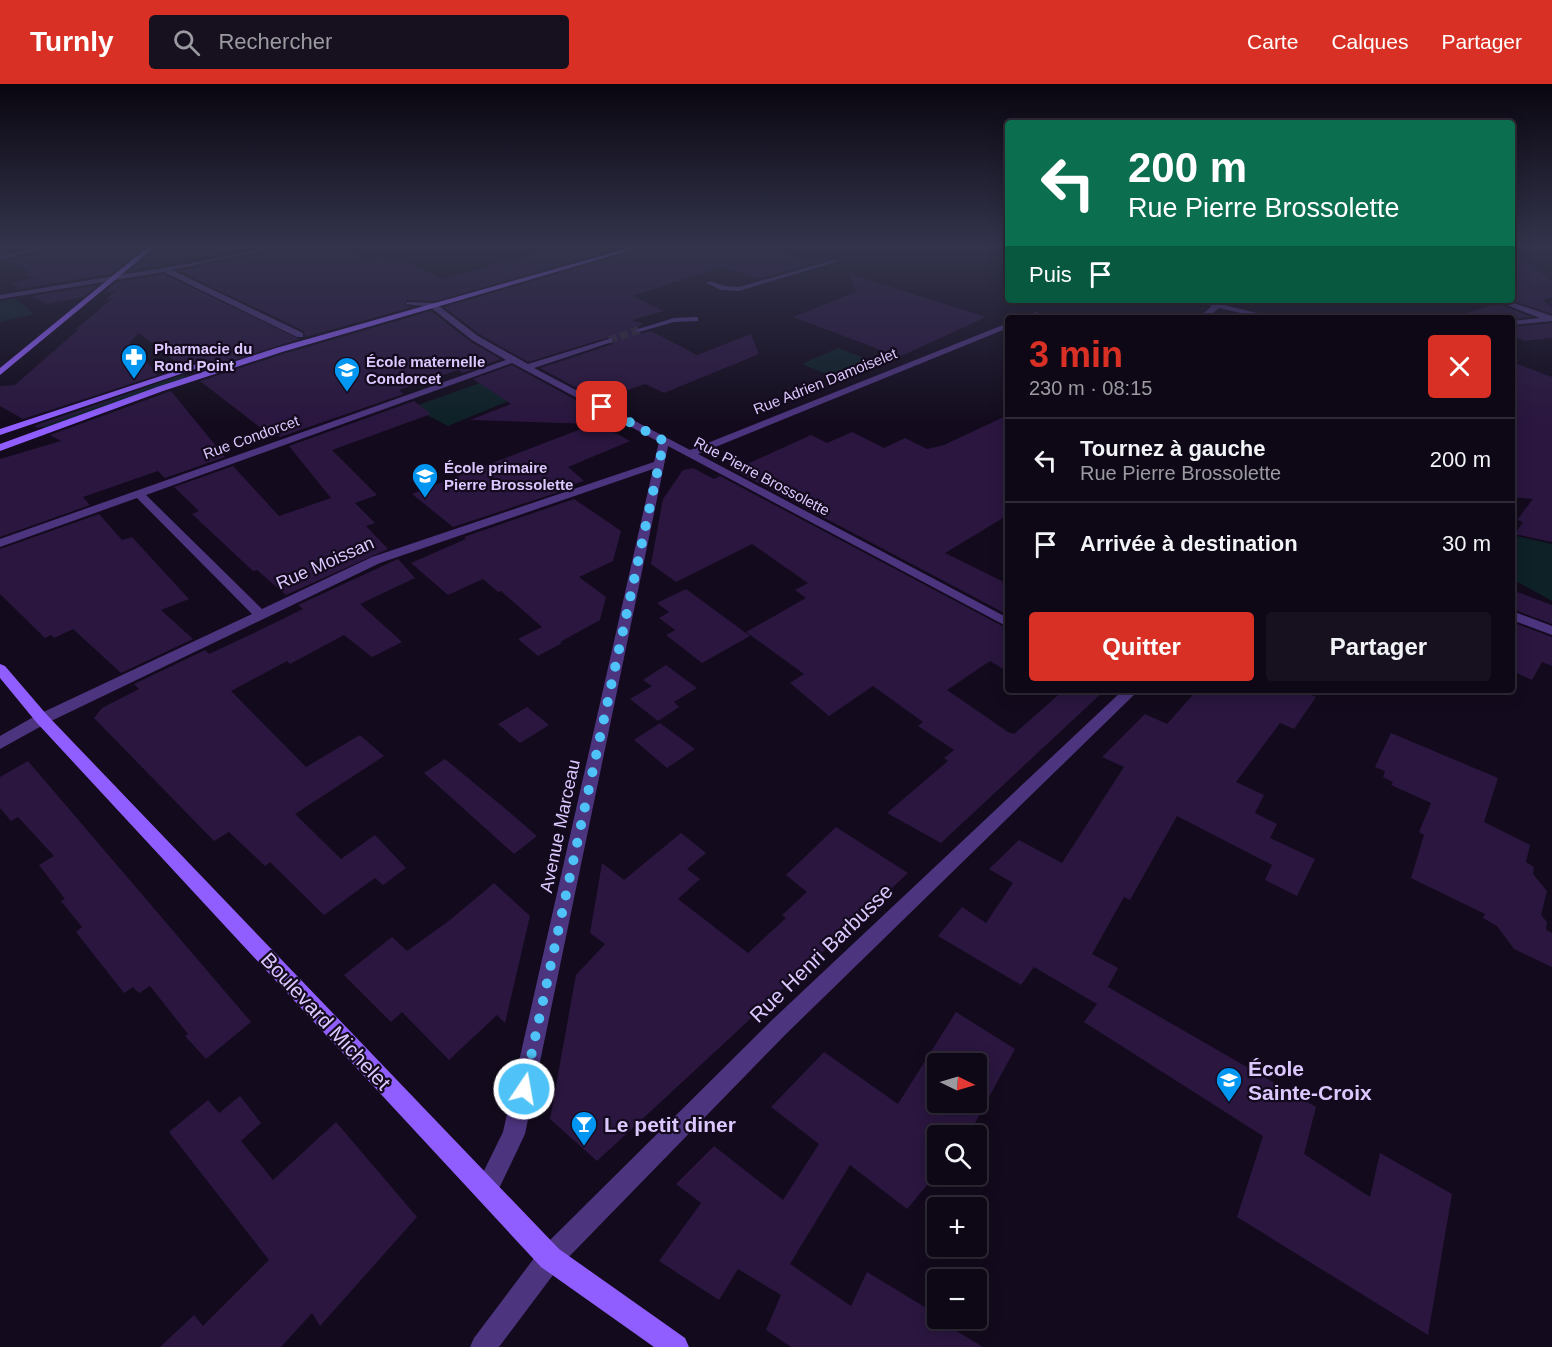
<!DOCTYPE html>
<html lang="fr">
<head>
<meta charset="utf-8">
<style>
	body { margin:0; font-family:Helvetica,sans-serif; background:#17111f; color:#f1f3f6; height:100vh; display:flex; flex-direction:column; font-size:22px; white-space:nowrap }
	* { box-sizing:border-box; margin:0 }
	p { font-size:20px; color:#9b9aa1 }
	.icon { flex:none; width:33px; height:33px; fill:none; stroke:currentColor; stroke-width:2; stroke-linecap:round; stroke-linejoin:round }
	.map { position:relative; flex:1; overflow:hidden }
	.sheet { position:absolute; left:1005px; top:231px; width:510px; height:378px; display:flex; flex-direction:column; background:#0e0816; border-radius:6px; box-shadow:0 3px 15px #0003,0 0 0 2px #2e2935 }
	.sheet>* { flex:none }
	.top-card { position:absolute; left:1005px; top:36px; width:510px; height:183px; border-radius:6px; box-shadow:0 3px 15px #0003,0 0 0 2px #2e2935; background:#0b6e4f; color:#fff; overflow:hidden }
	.needle { width:39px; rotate:95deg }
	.fabs { position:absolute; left:927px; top:969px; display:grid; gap:12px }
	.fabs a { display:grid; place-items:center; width:60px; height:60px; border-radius:6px; background:#0e0816; box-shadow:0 3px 15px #0003,0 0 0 2px #2e2935; font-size:30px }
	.pin { position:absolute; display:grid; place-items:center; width:51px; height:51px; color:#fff; margin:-26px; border-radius:12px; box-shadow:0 3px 9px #0006 }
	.me { position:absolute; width:66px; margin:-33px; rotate:12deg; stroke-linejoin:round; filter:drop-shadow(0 0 4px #0008) }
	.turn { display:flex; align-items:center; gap:21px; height:126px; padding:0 24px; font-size:27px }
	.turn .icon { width:78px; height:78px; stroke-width:2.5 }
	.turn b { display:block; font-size:42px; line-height:51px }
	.then { display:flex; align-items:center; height:57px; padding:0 24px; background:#0003; gap:12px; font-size:22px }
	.round { display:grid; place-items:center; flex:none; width:63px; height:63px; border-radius:6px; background:#17111f }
	.summary { display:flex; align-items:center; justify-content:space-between; height:102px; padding:0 24px }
	h1 { font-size:36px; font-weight:800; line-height:45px; color:#d93025 }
	.action { display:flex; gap:12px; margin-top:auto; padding:12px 24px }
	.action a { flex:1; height:69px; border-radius:6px; background:#d93025; color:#fff; font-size:24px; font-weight:800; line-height:69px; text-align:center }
	.action a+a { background:#17111f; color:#f1f3f6 }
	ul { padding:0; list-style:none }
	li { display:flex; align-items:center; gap:18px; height:84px; padding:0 24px; border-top:2px solid #2e2935 }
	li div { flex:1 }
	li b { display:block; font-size:22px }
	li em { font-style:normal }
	header { display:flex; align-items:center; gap:36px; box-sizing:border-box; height:84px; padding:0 30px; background:#d93025; color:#fff }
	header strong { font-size:28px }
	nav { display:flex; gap:33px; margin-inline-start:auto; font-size:21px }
	.search { width:420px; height:54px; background:#17111f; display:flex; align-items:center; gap:15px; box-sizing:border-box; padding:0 21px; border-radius:6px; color:#9b9aa1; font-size:22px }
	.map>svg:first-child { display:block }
	.green { fill:#0e2127 }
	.building { fill:#2a163f; fill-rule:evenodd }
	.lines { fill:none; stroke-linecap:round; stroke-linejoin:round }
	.street-tunnel { stroke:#31273f; stroke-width:8; stroke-dasharray:8 4; stroke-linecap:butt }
	.street { fill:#4c347e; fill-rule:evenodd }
	.secondary { fill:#905eff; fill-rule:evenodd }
	.route { stroke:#4fc3f7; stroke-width:10; stroke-dasharray:0 18 }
	.labels { text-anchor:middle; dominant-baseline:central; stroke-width:4.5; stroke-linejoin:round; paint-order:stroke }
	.far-poi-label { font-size:15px; font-weight:bold; fill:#ddc7ff; stroke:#130b1d; text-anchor:start }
	.far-street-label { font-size:15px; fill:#ddc7ff; stroke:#130b1d }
	.street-label { font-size:18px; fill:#ddc7ff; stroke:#130b1d }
	.near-street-label { font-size:21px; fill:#ddc7ff; stroke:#130b1d }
	.near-poi-label { font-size:21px; font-weight:bold; fill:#ddc7ff; stroke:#130b1d; text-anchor:start }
</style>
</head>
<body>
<header>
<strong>Turnly</strong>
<div class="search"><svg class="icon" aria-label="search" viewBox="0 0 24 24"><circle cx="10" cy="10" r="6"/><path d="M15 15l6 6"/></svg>Rechercher</div>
<nav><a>Carte</a><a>Calques</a><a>Partager</a></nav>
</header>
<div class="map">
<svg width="1552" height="1263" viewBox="0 0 1552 1263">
	<rect width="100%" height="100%" fill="#130b1d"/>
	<path class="green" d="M15 214 34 230 0 238V218Z
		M838 264 877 279 841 296 802 280Z
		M514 287 544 302 448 342 412 323Z
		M182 291 186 293 44 344 38 340Z
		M1512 451 1552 460V517L1512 495Z"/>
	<path class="building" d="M59 162H146L111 190 20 205 10 200 34 194 26 190 32 189 6 177 58 164Z
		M158 162H263L129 187Z
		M285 162H341L368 177 381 174 402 180 408 179 442 195 564 162H629L435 217 407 216 404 221 412 223 305 253 304 247 179 187 283 164Z
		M647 162H771L772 165 815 179 758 195 722 183 632 212 664 227 632 236 643 240 633 245 638 250 651 247 697 271 751 250 759 270 664 309 645 300 599 316 540 284 613 260V252L528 278 479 250 444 223 646 164Z
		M1512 167 1552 197V213L1542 216 1552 223V230L1512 216Z
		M164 190 299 255 191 290 214 281 215 278 205 275 182 283 139 249 130 258 158 291 23 335 0 322V302L15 301 79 245H76L113 214 106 215 117 206 103 209 116 198Z
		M850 190 932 216 986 233 899 273 793 233 856 208Z
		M98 201 83 213 47 220 32 212Z
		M1497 219 1531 233 1512 235 1458 232Z
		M431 227 471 258 501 275 463 289 458 286 399 306 404 310 280 353 273 346 266 348 200 297 283 270Z
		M1552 239V254L1525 257 1512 252V243Z
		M1512 278 1552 293V458L1515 450 1523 438 1517 436 1533 415 1512 413Z
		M512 281 585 321 579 323 613 341H601L630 357 568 383 584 397 559 405 562 407 453 443 412 410 594 340 470 336 511 320 473 295Z
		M164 298 38 344 34 342Z
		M171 307 225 373 165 394 158 387 83 413 90 421 0 453V375L61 357 50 351Z
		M414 317 431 330 332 366 377 411 355 419 375 439 366 442 388 465 286 511 257 486 253 487 192 430 199 427 174 403 233 382 279 432 331 414 289 362Z
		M1008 331V431L945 469 1008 500V531L734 386 811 351 827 359 852 348 884 364 905 354 927 365 944 361Z
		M693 384 714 395 720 392 1008 545V588L990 577 947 606 1008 648 1014 650 1064 606H1105L941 759 887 729 948 677 944 674 954 666 918 642 923 638 873 602 829 632 790 599 804 590 746 548 806 514 795 506 808 499 752 460 676 498 651 480 663 415 683 386Z
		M574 415 621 447 613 477 579 493 606 513 600 536 560 558 562 559 538 572 518 555 542 543 501 507 498 508 483 495 448 511 411 479 466 455 464 453Z
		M99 430 122 456 132 453 189 515 161 526 193 555 121 589 73 545 54 554 51 551 45 554 0 510V465Z
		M398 475 415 494 360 520 402 558 372 573 344 551 290 580 287 577 231 607 306 683 360 651 384 672 295 730 341 775 375 751 406 784 383 801 375 794 324 831 270 778 265 782 229 748 214 757 94 634 102 624 139 605 134 600 205 566 209 570 254 549 303 525 298 521Z
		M686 505 750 552 702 579 666 551 675 546 659 534 669 528 657 519Z
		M1512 506 1552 521V540L1512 525Z
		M1512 538 1552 553V582L1542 578 1532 596 1512 587Z
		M666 581 697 604 674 618 679 623 658 637 630 615 652 602 643 596Z
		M1197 606H1300L1316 613 1294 645 1280 639 1236 698 1264 711 1255 729 1277 740 1270 754 1315 775 1297 812 1265 796 1272 781 1177 732 1130 816 1124 813 1092 870 1118 884 1106 906 1108 903 1316 1023 1304 1070 1370 1113 1380 1069 1452 1110 1428 1251 1237 1133 1263 1052 1084 938 1097 920 1034 883 1021 901 938 852 962 823 986 839 1013 799 989 785 1019 756 1062 779 1124 683 1102 673 1145 630 1167 640Z
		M527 623 549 641 520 659 498 640Z
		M660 639 695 665 667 684 634 656Z
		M1391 649 1498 694 1484 738 1530 761 1526 778 1534 783 1533 790 1547 807 1541 831 1547 838 1546 846 1552 849V883L1514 865 1497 842 1483 834 1485 830 1411 794 1424 751 1419 748 1431 719 1391 701 1393 698 1383 693 1385 687 1375 683Z
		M445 675 508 727 537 752 514 770 424 689Z
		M28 677 251 938 206 975 185 952 188 950 150 902 139 909 133 903 124 909 76 848 82 843 61 817 65 815 39 781 54 772 18 733 11 737 0 724V693Z
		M836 743 908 789 597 1077 550 1035 576 891 605 860 590 849 602 779 624 796 681 749 706 769 687 785 700 795 678 815 748 869 786 834 782 831 807 808 786 791Z
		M494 799 530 832 505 939 497 931 449 976 402 928 391 938 344 891 392 853 407 867 450 836Z
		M956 928 1015 965 968 1052H938V1088L907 1125 850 1081 790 1180 851 1222 867 1188 928 1225 927 1229 983 1263H791L766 1246 781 1211 738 1185 719 1216 659 1177 701 1119 676 1100 714 1062 783 1116 819 1060 771 1023 824 968 898 1020ZM938 980H976V1018H938Z
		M240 1012 261 1039 241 1057 273 1096 336 1038 417 1133 320 1242 312 1229 281 1263H160L194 1231 203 1242 269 1176 169 1048 208 1016 219 1029Z"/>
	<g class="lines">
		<path class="street-tunnel" d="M609 256 639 246"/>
		<path class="street" d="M46 162H57L0 176V172Z
			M272 162H283L172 186 303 249V253H297L164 188 0 215V211L204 177Z
			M1001 162H1008V165L1002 163Z
			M833 176 839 177 739 207 721 206 706 199 710 197 725 202 739 203Z
			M1189 216 1216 219 1223 216 1226 218 1224 221 1277 234H1262L1219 224 1207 234H1198L1212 222Z
			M1494 216H1505L1552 232V237L1512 241V237L1540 234Z
			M407 218 435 219 478 252 528 280 612 254V258L534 284 690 366 1008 239V244L698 370 1008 534V543L668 362 525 1050 494 1115 486 1119 478 1115 474 1107 503 1048 653 385 380 479 47 639 0 665V652L37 631 252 530 137 414 0 463V455L506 276 472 256 430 223 406 220ZM512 279 659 358 654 378 372 473 262 525 146 411Z
			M1036 228 1040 230 1039 232 1021 234Z
			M695 233H698V237L674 238 639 248 635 246 674 234Z
			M1512 527 1552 542V551L1512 536Z
			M1123 606H1139L785 951 559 1183 499 1263H470L474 1254 541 1165 771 937Z"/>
		<path class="secondary" d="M149 162H156L0 291V284Z
			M636 162H645L282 268 163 307 0 367V360L157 303 276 264Z
			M206 277 213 279 0 351V345Z
			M0 580 5 582 47 631 559 1165 685 1254 689 1263H654L541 1183 37 639 0 594Z"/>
	</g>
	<linearGradient id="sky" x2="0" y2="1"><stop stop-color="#0a0610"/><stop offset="0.48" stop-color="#33344c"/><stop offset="1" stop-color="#33344c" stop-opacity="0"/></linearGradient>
	<rect width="1552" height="338" fill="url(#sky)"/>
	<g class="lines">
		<path class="route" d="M524 1005 664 357 602 323"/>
	</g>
	<defs>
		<g id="pharmacy-pin" transform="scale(1.35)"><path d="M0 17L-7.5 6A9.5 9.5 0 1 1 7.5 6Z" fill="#0096f2" stroke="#130b1d"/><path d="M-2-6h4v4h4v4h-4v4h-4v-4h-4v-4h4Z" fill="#fff"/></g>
		<g id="school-pin" transform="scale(1.35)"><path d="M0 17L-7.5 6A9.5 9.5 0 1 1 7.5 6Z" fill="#0096f2" stroke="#130b1d"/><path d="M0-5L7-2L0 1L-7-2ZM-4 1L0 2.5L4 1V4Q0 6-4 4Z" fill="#fff"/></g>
		<g id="bar-pin" transform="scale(1.35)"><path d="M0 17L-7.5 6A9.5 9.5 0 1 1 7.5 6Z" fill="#0096f2" stroke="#130b1d"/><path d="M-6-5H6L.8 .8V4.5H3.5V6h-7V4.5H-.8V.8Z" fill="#fff"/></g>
	</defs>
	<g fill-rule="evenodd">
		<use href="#pharmacy-pin" x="134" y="273"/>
		<use href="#school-pin" x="347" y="286"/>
		<use href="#school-pin" x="425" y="392"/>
		<use href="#school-pin" x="1229" y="996"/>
		<use href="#bar-pin" x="584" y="1040"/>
	</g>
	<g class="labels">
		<g class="far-poi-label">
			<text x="154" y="264">Pharmacie du<tspan x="154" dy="17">Rond Point</tspan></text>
			<text x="366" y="277">École maternelle<tspan x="366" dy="17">Condorcet</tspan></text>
			<text x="444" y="383">École primaire<tspan x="444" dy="17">Pierre Brossolette</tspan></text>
		</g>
		<g class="far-street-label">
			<text transform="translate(825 297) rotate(-22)">Rue Adrien Damoiselet</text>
			<text transform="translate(251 353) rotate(-20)">Rue Condorcet</text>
			<text transform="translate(762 392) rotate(28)">Rue Pierre Brossolette</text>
		</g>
		<g class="street-label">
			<text transform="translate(325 479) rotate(-24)">Rue Moissan</text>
			<text transform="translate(560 742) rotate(-78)">Avenue Marceau</text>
		</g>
		<g class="near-street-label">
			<text transform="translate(821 869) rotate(-44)">Rue Henri Barbusse</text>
			<text transform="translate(326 937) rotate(47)">Boulevard Michelet</text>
		</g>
		<g class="near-poi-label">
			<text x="1248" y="984">École<tspan x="1248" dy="24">Sainte-Croix</tspan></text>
			<text x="604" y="1040">Le petit diner</text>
		</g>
	</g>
</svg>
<div class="fabs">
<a><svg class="needle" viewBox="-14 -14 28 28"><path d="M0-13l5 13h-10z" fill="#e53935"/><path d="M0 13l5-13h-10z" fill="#9b9aa1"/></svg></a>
<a><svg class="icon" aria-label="search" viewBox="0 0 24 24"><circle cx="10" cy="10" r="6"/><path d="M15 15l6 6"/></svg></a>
<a>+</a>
<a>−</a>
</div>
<div class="pin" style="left:602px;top:323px;background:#d93025"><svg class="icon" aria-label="arrive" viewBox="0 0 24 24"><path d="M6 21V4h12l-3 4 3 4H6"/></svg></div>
<svg class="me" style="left:524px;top:1005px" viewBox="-20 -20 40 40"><circle r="17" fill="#4fc3f7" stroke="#fff" stroke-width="3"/><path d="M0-11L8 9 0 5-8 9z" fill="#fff"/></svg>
<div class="top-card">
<div class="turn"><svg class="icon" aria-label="left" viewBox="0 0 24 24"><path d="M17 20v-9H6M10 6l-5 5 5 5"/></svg><div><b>200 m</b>Rue Pierre Brossolette</div></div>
<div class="then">Puis<svg class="icon" aria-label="arrive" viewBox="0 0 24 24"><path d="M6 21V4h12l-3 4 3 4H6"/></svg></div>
</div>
<section class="sheet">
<div class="summary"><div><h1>3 min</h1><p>230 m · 08:15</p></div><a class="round" style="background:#d93025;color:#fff"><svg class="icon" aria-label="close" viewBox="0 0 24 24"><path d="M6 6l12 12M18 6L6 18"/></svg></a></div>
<ul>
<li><svg class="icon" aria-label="left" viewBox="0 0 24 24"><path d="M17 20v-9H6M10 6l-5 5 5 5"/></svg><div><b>Tournez à gauche</b><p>Rue Pierre Brossolette</p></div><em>200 m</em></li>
<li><svg class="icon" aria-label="arrive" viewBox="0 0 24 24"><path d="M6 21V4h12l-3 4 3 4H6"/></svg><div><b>Arrivée à destination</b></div><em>30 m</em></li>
</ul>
<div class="action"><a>Quitter</a><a>Partager</a></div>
</section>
</div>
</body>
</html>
